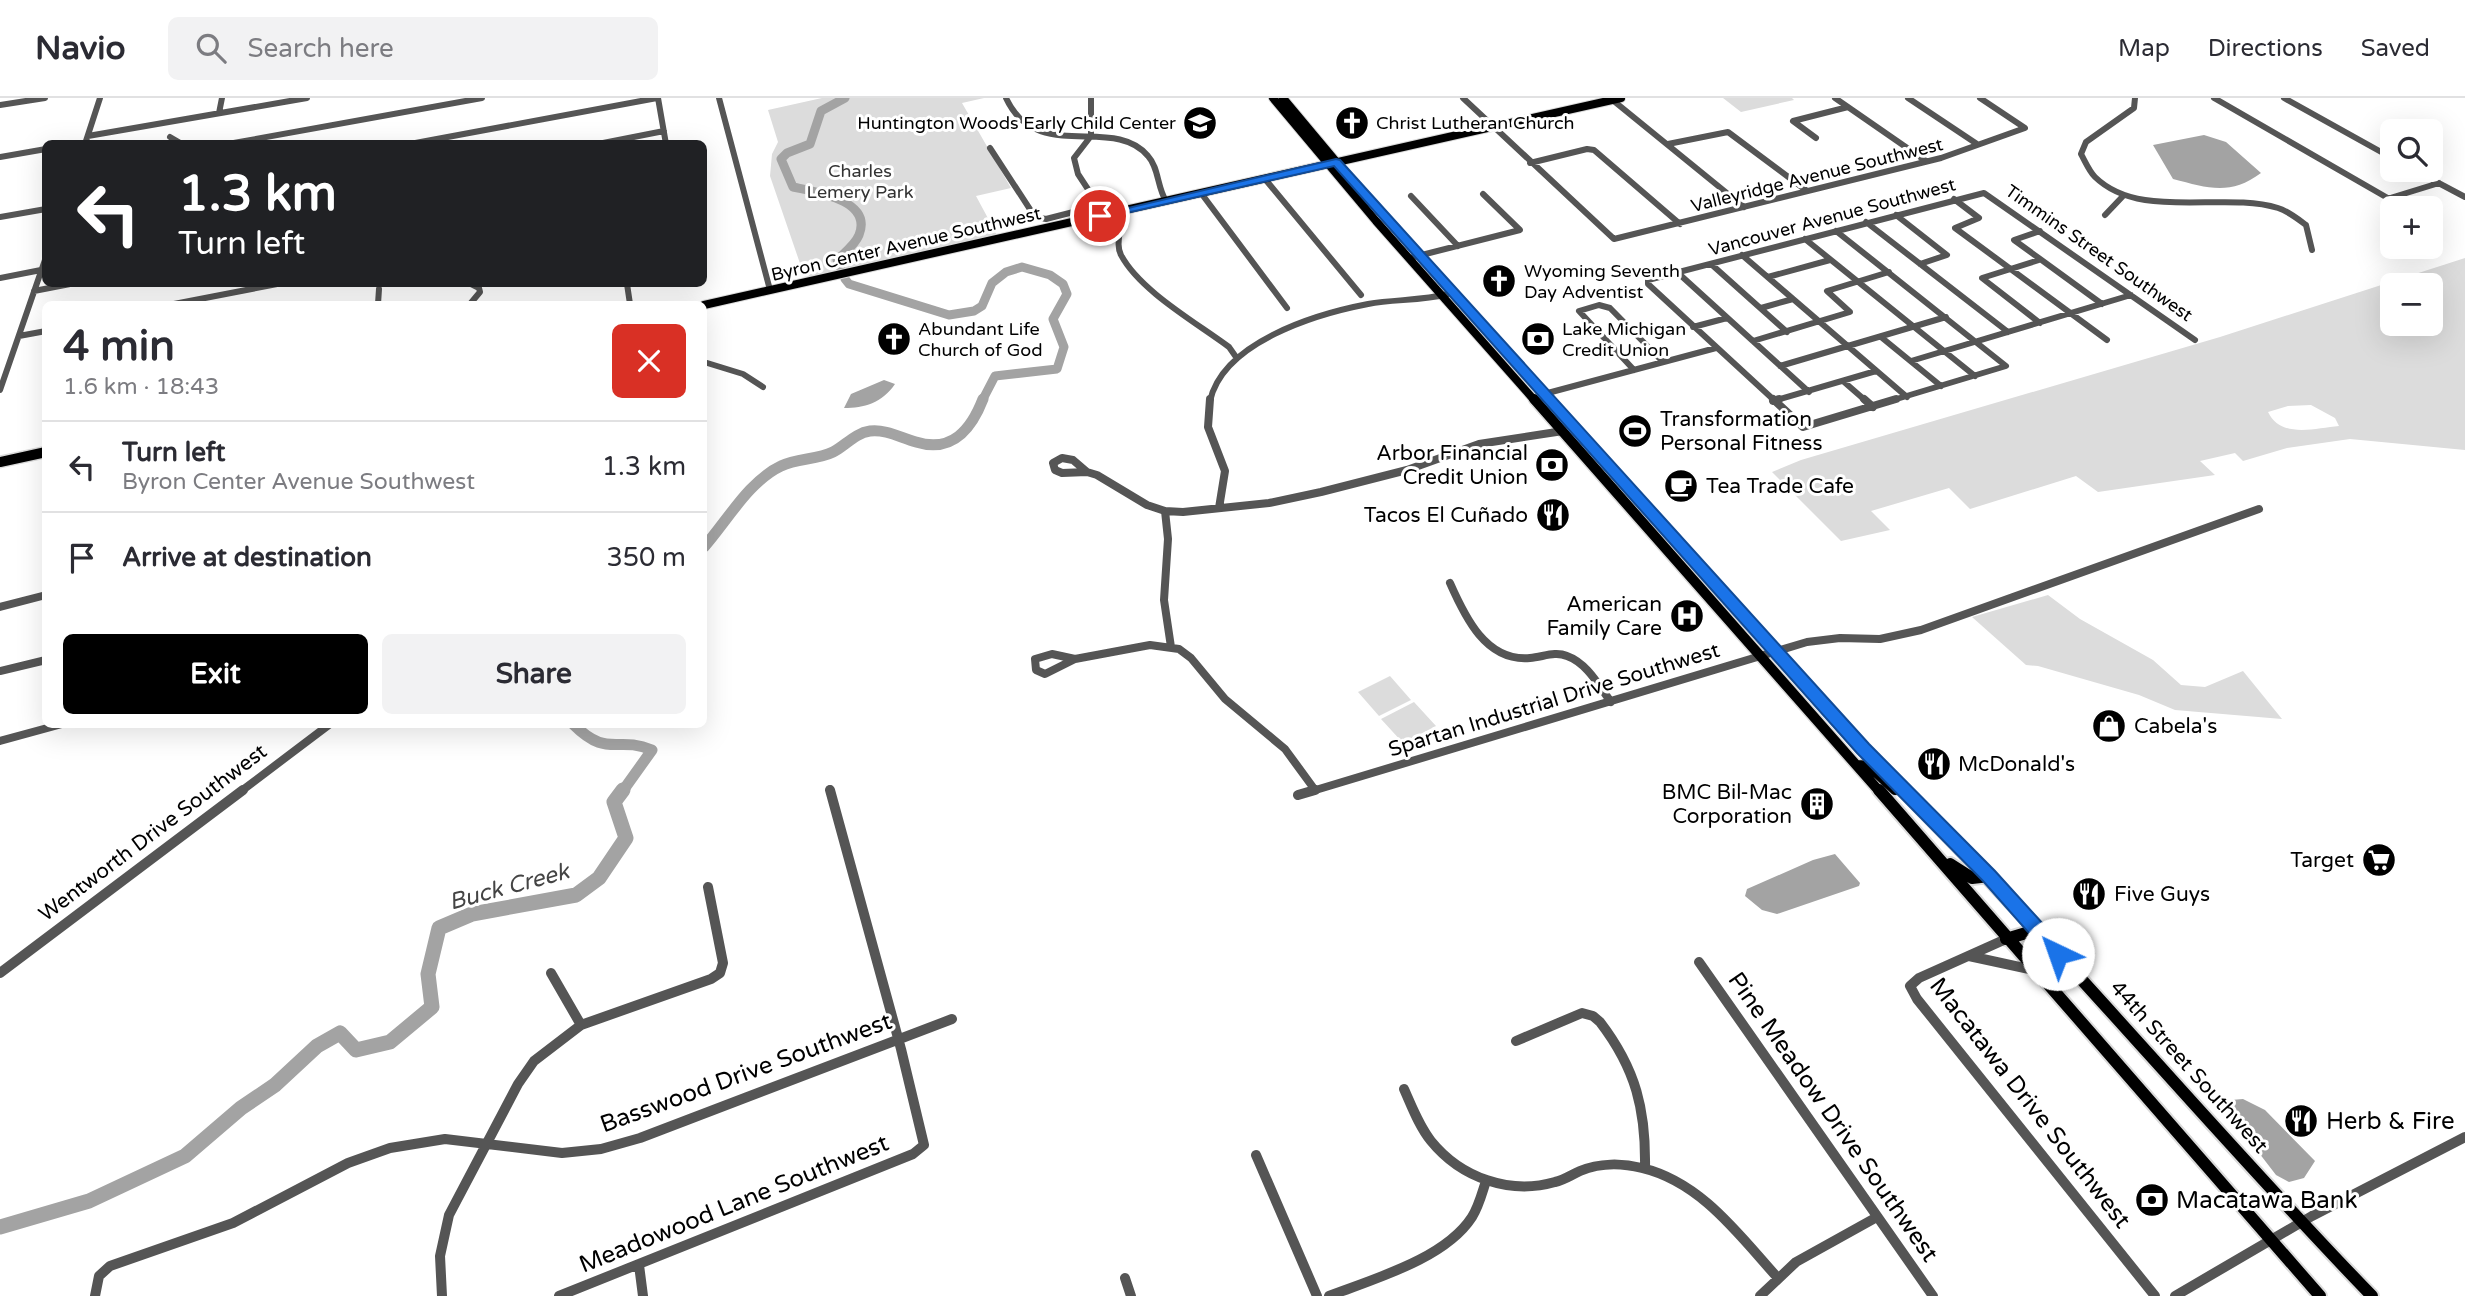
<!DOCTYPE html>
<html lang="en">
<head>
<meta charset="utf-8">
<style>
	body { margin:0; font-family:"Varela Round",sans-serif; background:#f2f2f3; color:#2b2b33; height:100vh; display:flex; flex-direction:column; font-size:26px; white-space:nowrap }
	* { box-sizing:border-box; margin:0 }
	p { font-size:23px; color:#7c7c81 }
	.icon { flex:none; width:38px; height:38px; fill:none; stroke:currentColor; stroke-width:2; stroke-linecap:round; stroke-linejoin:round }
	.map { position:relative; flex:1; overflow:hidden }
	.sheet { position:absolute; left:42px; top:203px; width:665px; height:427px; display:flex; flex-direction:column; background:#fff; border-radius:10px; box-shadow:0 7px 28px #0002 }
	.sheet>* { flex:none }
	.guide { position:absolute; left:42px; top:42px; width:665px; height:147px; border-radius:10px; box-shadow:0 7px 28px #0002; background:#202124; color:#fff; overflow:hidden }
	.controls { position:absolute; left:2380px; top:21px; display:grid; gap:14px }
	.controls a { display:grid; place-items:center; width:63px; height:63px; border-radius:10px; background:#fff; box-shadow:0 7px 28px #0002; font-size:35px }
	.pin { position:absolute; display:grid; place-items:center; width:60px; height:60px; color:#fff; margin:-30px; border:4px solid #fff; border-radius:50%; box-shadow:0 2px 7px #0007 }
	.me { position:absolute; width:77px; margin:-38px; rotate:318deg; stroke-linejoin:round; filter:drop-shadow(0 0 5px #0008) }
	.turn { display:flex; align-items:center; gap:24px; height:147px; padding:0 21px; font-size:32px }
	.turn .icon { width:91px; height:91px; stroke-width:2.5 }
	.turn b { display:block; font-size:49px; line-height:60px }
	.round { display:grid; place-items:center; flex:none; width:74px; height:74px; border-radius:10px; background:#f2f2f3 }
	.summary { display:flex; align-items:center; justify-content:space-between; height:119px; padding:0 21px }
	h1 { font-size:42px; font-weight:700; line-height:52px }
	.primary-button { display:flex; gap:14px; margin-top:auto; padding:14px 21px }
	.primary-button a { flex:1; height:80px; border-radius:10px; background:#000; color:#fff; font-size:28px; font-weight:700; line-height:80px; text-align:center }
	.primary-button a+a { background:#f2f2f3; color:#2b2b33 }
	ul { padding:0; list-style:none }
	li { display:flex; align-items:center; gap:21px; height:91px; padding:0 21px; border-top:2px solid #e1e1e2 }
	li div { flex:1 }
	li b { display:block; font-size:26px }
	li em { font-style:normal }
	header { display:flex; align-items:center; gap:42px; box-sizing:border-box; height:98px; padding:0 35px; background:#fff; border-bottom:2px solid #e1e1e2 }
	header strong { font-size:33px }
	nav { display:flex; gap:38px; margin-inline-start:auto; font-size:24px }
	.search { width:490px; height:63px; background:#f2f2f3; display:flex; align-items:center; gap:18px; box-sizing:border-box; padding:0 24px; border-radius:10px; color:#7c7c81; font-size:26px }
	.map>svg:first-child { display:block }
	.green { fill:#dcdcdc; fill-rule:evenodd }
	.water { fill:#a3a3a3 }
	.lines { fill:none; stroke-linecap:round; stroke-linejoin:round }
	.river-far2 { stroke:#a3a3a3; stroke-width:9 }
	.river-far1 { stroke:#a3a3a3; stroke-width:11 }
	.river { stroke:#a3a3a3; stroke-width:15 }
	.major-far2-casing { stroke:#dbdbdb; stroke-width:10 }
	.major-far1-casing { stroke:#dbdbdb; stroke-width:13 }
	.major-casing { stroke:#dbdbdb; stroke-width:16 }
	.minor-far2 { stroke:#555; stroke-width:6 }
	.minor-far1 { stroke:#555; stroke-width:8 }
	.minor { stroke:#555; stroke-width:10 }
	.major-far2 { stroke:#000; stroke-width:8 }
	.major-far1 { stroke:#000; stroke-width:10 }
	.major { stroke:#000; stroke-width:12 }
	.route { fill:#1a73e8; stroke:#114b97; stroke-width:2 }
	.labels { text-anchor:middle; dominant-baseline:central; stroke-width:6; stroke-linejoin:round; paint-order:stroke }
	.far-poi-label { font-size:18px; fill:#000; stroke:#fff; text-anchor:start }
	.far-park-label { font-size:18px; fill:#333; stroke:#fff }
	.far-street-label { font-size:18px; fill:#000; stroke:#fff }
	.poi-label { font-size:21px; fill:#000; stroke:#fff; text-anchor:start }
	.street-label { font-size:21px; fill:#000; stroke:#fff }
	.water-label { font-size:23px; font-style:italic; fill:#444; stroke:#fff }
	.near-street-label { font-size:24px; fill:#000; stroke:#fff }
	.near-poi-label { font-size:24px; fill:#000; stroke:#fff; text-anchor:start }
</style>
</head>
<body>
<header>
<strong>Navio</strong>
<div class="search"><svg class="icon" aria-label="search" viewBox="0 0 24 24"><circle cx="10" cy="10" r="6"/><path d="M15 15l6 6"/></svg>Search here</div>
<nav><a>Map</a><a>Directions</a><a>Saved</a></nav>
</header>
<div class="map">
<svg width="2465" height="1198" viewBox="0 0 2465 1198">
	<rect width="100%" height="100%" fill="#fff"/>
	<path class="green" d="M822 0H984L962 5 1011 90 976 98 997 137 805 180 770 78 772 56 778 44 768 12Z
		M1723 0H1792L1794 2 1741 14Z
		M2465 160V352L2350 341 2287 350 2243 363 2235 355 2200 363 2215 377 2098 394 2076 378 1970 411 1949 390 1871 413 1890 432 1841 443 1772 374 1801 362 2220 239ZM2392 187H2431V226H2392ZM2311 307 2335 320 2339 328C2315 330 2281 341 2268 314L2288 308Z
		M2048 497 2080 521 2153 562 2181 587 2205 589 2243 573 2282 621 2175 612 2139 597 2038 568 2026 567 1972 519Z
		M1390 578 1411 602 1379 618 1358 594Z
		M1414 604 1436 628 1403 645 1381 621Z"/>
	<path class="water" d="M2204 37 2226 44 2261 75C2230 98 2208 90 2173 81L2153 47Z
		M884 282 895 286C882 305 864 310 844 310L851 296Z
		M1835 756 1860 785 1859 788 1777 816 1762 812 1745 798 1747 791 1813 762Z
		M2243 1001 2265 1012 2315 1063 2304 1080 2289 1084 2276 1077 2219 1003Z"/>
	<g class="lines">
		<path class="river-far2" d="M841 171 837 162C844 155 855 147 859 137 873 102 816 94 793 89L781 61 787 55 810 46 821 13 845 0
			M845 181 849 186 949 217 974 213 982 208 992 185 1006 174 1022 169 1050 177 1063 186 1067 196 1053 221 1064 249 1057 271 995 278 982 303"/>
		<path class="river-far1" d="M704 449C727 423 749 383 781 368 797 360 817 362 833 354 845 348 855 335 870 333 886 331 901 340 916 344 952 355 971 332 983 301
			M573 626C608 661 616 637 652 652L622 694"/>
		<path class="river" d="M0 1129 89 1103 185 1058 241 1010 275 987 317 948 340 935 356 952 390 944 432 909 428 876 439 830 472 816 576 797 599 780 626 740 614 704 623 692"/>
		<g class="major-far2-casing">
			<path id="major-far2" d="M1273 0 1376 123 1535 303
				M1283 0 1360 92 1550 303
				M704 207 1621 0"/>
		</g>
		<g class="major-far1-casing">
			<path id="major-far1" d="M1534 301 1880 694
				M1548 301 1863 651 1905 694
				M0 364 46 354
				M1858 667 1869 668 1895 692"/>
		</g>
		<g class="major-casing">
			<path id="major" d="M1879 692 2320 1198
				M1903 692C2065 855 2212 1033 2372 1198
				M1950 766 1972 780 1989 778
				M2006 841 2026 835 2043 839"/>
		</g>
		<path class="minor-far2" d="M658 0 666 46
			M719 0 770 192
			M1006 0C1037 67 1113 16 1148 58 1159 70 1157 89 1166 103
			M1463 0 1614 141 1941 60 2025 30 1980 0
			M1610 0 1744 109
			M1835 0 1926 63
			M1908 0 1977 46
			M2135 0 2134 10 2086 44 2081 56C2085 63 2089 73 2095 79 2140 123 2223 93 2278 110 2288 113 2298 121 2306 127L2312 152
			M2214 0 2405 110
			M2284 0 2392 60
			M0 7 45 0
			M219 15 222 0
			M88 38 307 0
			M170 39 182 46
			M1816 40 1793 23 1848 9
			M85 46 100 0
			M228 46 482 0
			M410 46 657 0
			M598 46 664 33
			M1668 46 1728 34 1807 93
			M990 50 1035 119 1046 121 1093 109 1097 105 1078 76 1074 60 1091 38V0
			M0 59 46 51
			M1530 65 1587 51 1594 52 1680 126
			M2414 72 2465 99
			M1265 81 1361 197
			M1201 95 1287 210
			M1411 98 1458 148
			M1954 101 1979 120 1955 130 2107 242
			M2387 101 2439 85
			M1118 114C1125 128 1114 143 1121 157 1140 193 1197 225 1229 249L1236 259
			M1896 117 1947 157 1920 166
			M2105 117 2124 97
			M0 119 46 111
			M1866 124 2008 234
			M1836 133 2006 268 1890 303
			M2040 133 2014 142 2102 206
			M1805 141 1975 278
			M1742 157 1907 299
			M1410 160 1520 132 1483 96
			M2039 162 1982 180 2040 225
			M1711 166 1787 234
			M1677 174 1809 294
			M1768 179 1830 162
			M0 180 41 172
			M627 186 630 206
			M34 193 70 186
			M174 206 277 186
			M378 206 379 191
			M470 206 480 194 479 190 471 186
			M1761 210 1793 201
			M1693 229 1727 220
			M19 238 46 233
			M1881 239 1941 288
			M1753 243 1850 214 1827 193 1889 174
			M1911 263 2131 197
			M704 264 743 276 763 289
			M1780 268 1946 219
			M1634 272 1579 213 1599 207 1610 210 1663 264
			M1843 283 1866 303
			M0 292 46 159
			M1544 296 1716 250
			M1210 303C1223 244 1316 216 1368 206 1395 201 1421 203 1448 196
			M1773 303 1876 273
			M1775 303 1648 186V182L1984 95 2195 242"/>
		<path class="minor-far1" d="M1210 301 1208 329 1225 373 1219 410
			M1773 301 1803 329 1896 301
			M1864 301 1873 309
			M1773 303 1779 301
			M1062 360 1073 362 1087 374 1062 375 1055 372 1053 365Z
			M1087 374 1097 377 1147 407 1165 413 1183 414 1269 405 1321 394 1407 372 1479 346 1563 333
			M1165 413 1168 441 1164 502 1171 549
			M1450 485C1465 519 1486 564 1530 560 1543 559 1555 553 1567 558 1587 565 1599 588 1611 604
			M0 509 46 497
			M1052 556 1075 561 1045 576 1036 572 1035 561Z
			M1075 561 1150 547 1179 551 1191 560 1225 601 1285 651 1315 692
			M0 573 46 562
			M0 643 62 626
			M830 691 831 694
			M240 694 330 626
			M1309 694 1807 544 1840 540 1880 541 1921 532 2259 411"/>
		<path class="minor" d="M1298 697 1315 692
			M2006 841 1919 880 1910 888 1917 901 2155 1198
			M1969 858 2034 872
			M1699 864 1933 1198
			M0 875 243 692
			M551 875 581 927
			M1516 943 1582 915 1593 918 1600 924C1636 971 1646 1012 1645 1070
			M1404 991C1412 1009 1419 1028 1431 1043 1461 1080 1510 1097 1555 1084 1564 1082 1571 1077 1580 1073 1599 1065 1622 1065 1642 1070 1701 1084 1739 1137 1777 1179
			M1256 1057 1317 1198
			M639 1167 643 1198
			M1125 1180 1131 1198
			M95 1198 99 1178 110 1168 233 1125 348 1065 390 1050 445 1041 562 1055 601 1051 640 1040 952 921
			M442 1198 440 1158 449 1117 518 986 534 963 581 927 711 881 720 875 723 865 708 789
			M559 1198 913 1056 924 1047 901 951 830 692
			M1329 1198C1373 1181 1445 1161 1472 1119 1479 1108 1482 1095 1486 1083
			M1760 1198 1796 1164 1877 1119
			M2175 1198 2312 1118 2465 1039"/>
		<use href="#major-far2" class="major-far2"/>
		<use href="#major-far1" class="major-far1"/>
		<use href="#major" class="major"/>
	</g>
	<path class="route" d="M1336 61 1340 62 1869 646 1995 773 2065 850 2068 856 2065 861 2058 864 2052 861 1983 783 1857 655 1334 68 1100 121 1094 118Z"/>
	<defs>
		<g id="school-disc" transform="scale(1.75)"><circle r="9.5" fill="#000" stroke="#fff"/><path d="M0-5L7-2L0 1L-7-2ZM-4 1L0 2.5L4 1V4Q0 6-4 4Z" fill="#fff"/></g>
		<g id="church-disc" transform="scale(1.75)"><circle r="9.5" fill="#000" stroke="#fff"/><path d="M-1.2-6h2.4v3.5h3.3v2.4h-3.3V6h-2.4V-.1h-3.3v-2.4h3.3Z" fill="#fff"/></g>
		<g id="bank-disc" transform="scale(1.75)"><circle r="9.5" fill="#000" stroke="#fff"/><path d="M-6-4H6V4H-6ZM0-2.3a2.3 2.3 0 1 0 0 4.6a2.3 2.3 0 1 0 0-4.6Z" fill="#fff"/></g>
		<g id="stadium-disc" transform="scale(1.75)"><circle r="9.5" fill="#000" stroke="#fff"/><path d="M0-5a6.5 5 0 1 0 0 10a6.5 5 0 1 0 0-10ZM-3.5-1.8h7v3.6h-7Z" fill="#fff"/></g>
		<g id="cafe-disc" transform="scale(1.75)"><circle r="9.5" fill="#000" stroke="#fff"/><path d="M-5.5-4.5H6V0H3Q3 3.5 0 3.5H-2.5Q-5.5 3.5-5.5 0ZM3-3.2v2h1.7v-2ZM-6 4.5H4V6H-6Z" fill="#fff"/></g>
		<g id="restaurant-disc" transform="scale(1.75)"><circle r="9.5" fill="#000" stroke="#fff"/><path d="M-5-6h1v4h1v-4h1v4h1v-4h1v5L-1.5 .5V6h-2V.5L-5-1ZM5-6V6H3V1.5H1.5Q1.5-4 5-6Z" fill="#fff"/></g>
		<g id="hospital-disc" transform="scale(1.75)"><circle r="9.5" fill="#000" stroke="#fff"/><path d="M-5-5h3v3.5h4V-5h3V5h-3V1.5h-4V5h-3Z" fill="#fff"/></g>
		<g id="shop-disc" transform="scale(1.75)"><circle r="9.5" fill="#000" stroke="#fff"/><path d="M-5-2.5h2.3a2.7 3.5 0 0 1 5.4 0H5L5.5 6h-11ZM-1.5-2.5h3a1.5 2.3 0 0 0-3 0Z" fill="#fff"/></g>
		<g id="building-disc" transform="scale(1.75)"><circle r="9.5" fill="#000" stroke="#fff"/><path d="M-4-6H4V6H1V3H-1V6H-4ZM-2.5-4.3h1.7v1.8h-1.7ZM.8-4.3h1.7v1.8H.8ZM-2.5-1h1.7V.8h-1.7ZM.8-1h1.7V.8H.8Z" fill="#fff"/></g>
		<g id="supermarket-disc" transform="scale(1.75)"><circle r="9.5" fill="#000" stroke="#fff"/><path d="M-6-5.5h2.5l.6 2H6L4.5 2H-2.5L-4.4-4H-6ZM-1.5 3.2a1.3 1.3 0 1 0 .1 0ZM3 3.2a1.3 1.3 0 1 0 .1 0Z" fill="#fff"/></g>
	</defs>
	<g fill-rule="evenodd">
		<use href="#school-disc" x="1200" y="25"/>
		<use href="#church-disc" x="1352" y="25"/>
		<use href="#church-disc" x="1499" y="183"/>
		<use href="#church-disc" x="894" y="241"/>
		<use href="#bank-disc" x="1538" y="241"/>
		<use href="#stadium-disc" x="1635" y="333"/>
		<use href="#bank-disc" x="1552" y="367"/>
		<use href="#cafe-disc" x="1681" y="388"/>
		<use href="#restaurant-disc" x="1553" y="417"/>
		<use href="#hospital-disc" x="1687" y="518"/>
		<use href="#shop-disc" x="2109" y="628"/>
		<use href="#restaurant-disc" x="1934" y="666"/>
		<use href="#building-disc" x="1817" y="706"/>
		<use href="#supermarket-disc" x="2379" y="762"/>
		<use href="#restaurant-disc" x="2089" y="796"/>
		<use href="#restaurant-disc" x="2301" y="1023"/>
		<use href="#bank-disc" x="2152" y="1102"/>
	</g>
	<g class="labels">
		<g class="far-poi-label">
			<text x="1176" y="25" text-anchor="end">Huntington Woods Early Child Center</text>
			<text x="1376" y="25">Christ Lutheran Church</text>
			<text x="1524" y="173">Wyoming Seventh<tspan x="1524" dy="21">Day Adventist</tspan></text>
			<text x="918" y="231">Abundant Life<tspan x="918" dy="21">Church of God</tspan></text>
			<text x="1562" y="231">Lake Michigan<tspan x="1562" dy="21">Credit Union</tspan></text>
		</g>
		<g class="far-park-label">
			<text x="860" y="73">Charles<tspan x="860" dy="21">Lemery Park</tspan></text>
		</g>
		<g class="far-street-label">
			<text transform="translate(1817 77) rotate(-14)">Valleyridge Avenue Southwest</text>
			<text transform="translate(1832 119) rotate(-15)">Vancouver Avenue Southwest</text>
			<text transform="translate(906 146) rotate(-13)">Byron Center Avenue Southwest</text>
			<text transform="translate(2099 155) rotate(35)">Timmins Street Southwest</text>
		</g>
		<g class="poi-label">
			<text x="1660" y="321">Transformation<tspan x="1660" dy="24">Personal Fitness</tspan></text>
			<text x="1528" y="355" text-anchor="end">Arbor Financial<tspan x="1528" dy="24">Credit Union</tspan></text>
			<text x="1706" y="388">Tea Trade Cafe</text>
			<text x="1528" y="417" text-anchor="end">Tacos El Cuñado</text>
			<text x="1662" y="506" text-anchor="end">American<tspan x="1662" dy="24">Family Care</tspan></text>
			<text x="2134" y="628">Cabela's</text>
			<text x="1958" y="666">McDonald's</text>
			<text x="1792" y="694" text-anchor="end">BMC Bil-Mac<tspan x="1792" dy="24">Corporation</tspan></text>
			<text x="2354" y="762" text-anchor="end">Target</text>
			<text x="2114" y="796">Five Guys</text>
		</g>
		<g class="street-label">
			<text transform="translate(1554 602) rotate(-17)">Spartan Industrial Drive Southwest</text>
			<text transform="translate(153 735) rotate(-37)">Wentworth Drive Southwest</text>
			<text transform="translate(2189 969) rotate(48)">44th Street Southwest</text>
		</g>
		<g class="water-label">
			<text transform="translate(509 789) rotate(-15)">Buck Creek</text>
		</g>
		<g class="near-street-label">
			<text transform="translate(746 975) rotate(-20)">Basswood Drive Southwest</text>
			<text transform="translate(2030 1005) rotate(52)">Macatawa Drive Southwest</text>
			<text transform="translate(1833 1019) rotate(55)">Pine Meadow Drive Southwest</text>
			<text transform="translate(734 1106) rotate(-22)">Meadowood Lane Southwest</text>
		</g>
		<g class="near-poi-label">
			<text x="2326" y="1023">Herb &amp; Fire</text>
			<text x="2176" y="1102">Macatawa Bank</text>
		</g>
	</g>
</svg>
<div class="controls">
<a><svg class="icon" aria-label="search" viewBox="0 0 24 24"><circle cx="10" cy="10" r="6"/><path d="M15 15l6 6"/></svg></a>
<a>+</a>
<a>−</a>
</div>
<div class="pin" style="left:1100px;top:118px;background:#d93025"><svg class="icon" aria-label="arrive" viewBox="0 0 24 24"><path d="M6 21V4h12l-3 4 3 4H6"/></svg></div>
<svg class="me" style="left:2058px;top:856px" viewBox="-20 -20 40 40"><circle r="19" fill="#fff"/><path d="M0-13L10 11 0 6-10 11z" fill="#1a73e8"/></svg>
<div class="guide">
<div class="turn"><svg class="icon" aria-label="left" viewBox="0 0 24 24"><path d="M17 20v-9H6M10 6l-5 5 5 5"/></svg><div><b>1.3 km</b>Turn left</div></div>
</div>
<section class="sheet">
<div class="summary"><div><h1>4 min</h1><p>1.6 km · 18:43</p></div><a class="round" style="background:#d93025;color:#fff"><svg class="icon" aria-label="close" viewBox="0 0 24 24"><path d="M6 6l12 12M18 6L6 18"/></svg></a></div>
<ul>
<li><svg class="icon" aria-label="left" viewBox="0 0 24 24"><path d="M17 20v-9H6M10 6l-5 5 5 5"/></svg><div><b>Turn left</b><p>Byron Center Avenue Southwest</p></div><em>1.3 km</em></li>
<li><svg class="icon" aria-label="arrive" viewBox="0 0 24 24"><path d="M6 21V4h12l-3 4 3 4H6"/></svg><div><b>Arrive at destination</b></div><em>350 m</em></li>
</ul>
<div class="primary-button"><a>Exit</a><a>Share</a></div>
</section>
</div>
</body>
</html>
